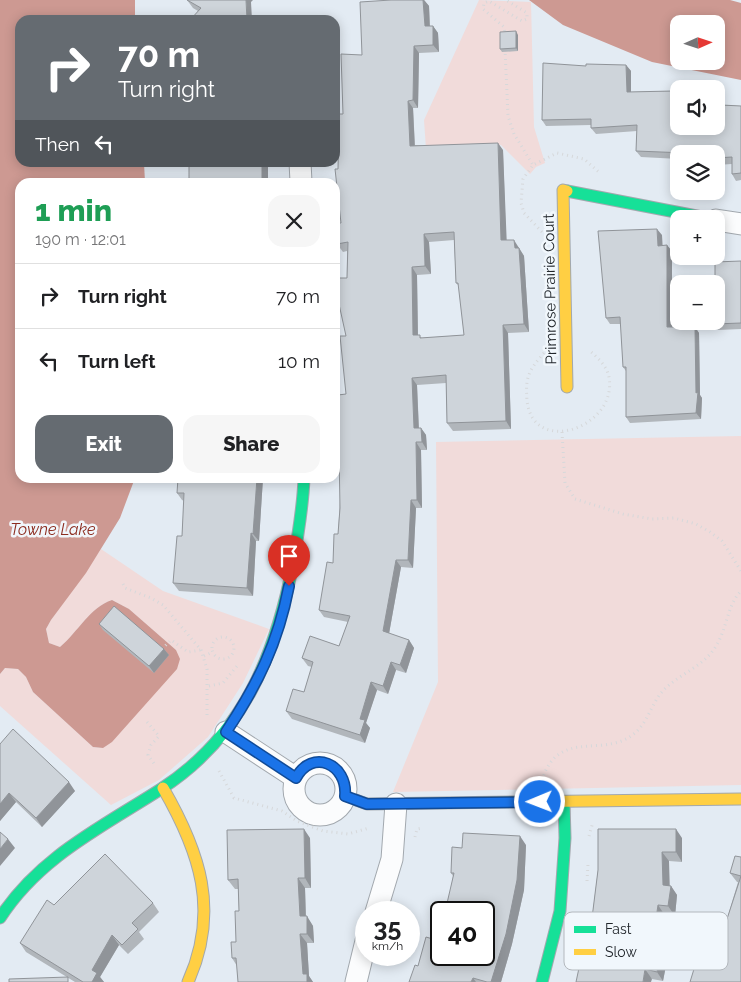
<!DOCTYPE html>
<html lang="en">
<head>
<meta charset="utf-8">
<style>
	body { margin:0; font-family:Raleway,sans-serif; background:#f6f6f6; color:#202124; height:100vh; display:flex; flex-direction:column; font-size:19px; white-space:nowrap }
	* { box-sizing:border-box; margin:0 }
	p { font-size:16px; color:#757577 }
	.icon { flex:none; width:28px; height:28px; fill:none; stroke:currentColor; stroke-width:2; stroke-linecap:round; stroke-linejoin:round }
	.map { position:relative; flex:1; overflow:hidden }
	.panel { position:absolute; left:15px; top:178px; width:325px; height:305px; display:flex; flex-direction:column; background:#fff; border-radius:15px; box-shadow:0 2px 12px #0003 }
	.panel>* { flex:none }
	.guide { position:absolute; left:15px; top:15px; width:325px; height:152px; border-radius:15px; box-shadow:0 2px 12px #0003; background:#656b71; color:#fff; overflow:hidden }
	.needle { width:32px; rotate:87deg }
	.tools { position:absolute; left:670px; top:15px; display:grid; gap:10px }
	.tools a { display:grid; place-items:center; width:55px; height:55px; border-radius:10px; background:#fff; box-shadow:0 2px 12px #0003; font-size:25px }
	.speed { position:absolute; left:355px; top:901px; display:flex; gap:10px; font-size:25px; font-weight:700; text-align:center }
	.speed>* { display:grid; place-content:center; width:65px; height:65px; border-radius:50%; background:#fff; box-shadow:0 2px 12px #0003; line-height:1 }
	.speed small { font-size:12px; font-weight:400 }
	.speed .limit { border:2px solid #111; border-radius:8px; background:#fff; color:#111 }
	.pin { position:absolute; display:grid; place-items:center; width:42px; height:42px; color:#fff; margin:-51px -21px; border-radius:50% 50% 50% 0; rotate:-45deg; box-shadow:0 0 5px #0007 }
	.pin .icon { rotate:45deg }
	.me { position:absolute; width:55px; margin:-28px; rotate:269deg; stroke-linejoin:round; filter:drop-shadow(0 0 4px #0008) }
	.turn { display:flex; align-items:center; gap:18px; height:105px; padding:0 20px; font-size:22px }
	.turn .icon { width:65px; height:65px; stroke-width:2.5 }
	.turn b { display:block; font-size:35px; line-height:42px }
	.then { display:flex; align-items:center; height:48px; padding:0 20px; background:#0003; gap:10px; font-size:19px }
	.round { display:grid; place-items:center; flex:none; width:52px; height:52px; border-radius:15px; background:#f6f6f6 }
	.summary { display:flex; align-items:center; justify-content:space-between; height:85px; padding:0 20px }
	h1 { font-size:30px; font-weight:800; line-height:38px; color:#1e9e55 }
	.button { display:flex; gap:10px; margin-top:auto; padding:10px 20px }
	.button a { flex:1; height:58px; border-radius:15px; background:#656b71; color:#fff; font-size:20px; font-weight:800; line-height:58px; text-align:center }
	.button a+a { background:#f6f6f6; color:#202124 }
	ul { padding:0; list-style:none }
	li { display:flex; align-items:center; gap:15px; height:65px; padding:0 20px; border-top:1px solid #e0e0e0 }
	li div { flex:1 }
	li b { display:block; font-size:19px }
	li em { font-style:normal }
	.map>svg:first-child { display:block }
	.green { fill:#f1dbda }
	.water { fill:#cd9992; fill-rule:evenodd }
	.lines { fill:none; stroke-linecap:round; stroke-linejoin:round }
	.street-casing { stroke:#a2a8ae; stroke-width:23 }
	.fast-casing { stroke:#a2a8ae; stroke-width:13 }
	.slow-casing { stroke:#a2a8ae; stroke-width:13 }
	.path { stroke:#d6d8da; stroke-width:3; stroke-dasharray:1 4; stroke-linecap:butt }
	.street { stroke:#fbfcfd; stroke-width:21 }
	.fast { stroke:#16e098; stroke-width:11 }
	.slow { stroke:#ffcf43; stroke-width:11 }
	.wall { fill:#b1b6bb; fill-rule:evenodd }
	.shaded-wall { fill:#909499 }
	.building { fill:#ced4da; stroke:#909499; fill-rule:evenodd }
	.route-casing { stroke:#114b97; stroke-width:12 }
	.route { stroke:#1a73e8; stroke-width:9 }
	.labels { text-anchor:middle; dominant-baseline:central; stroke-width:5; stroke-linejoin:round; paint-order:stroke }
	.street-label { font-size:15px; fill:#21262b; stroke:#f1f7fc }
	.water-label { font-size:16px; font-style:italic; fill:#8c2d20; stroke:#f1f7fc }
	.key { fill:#f1f7fc; stroke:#b3b8bd; stroke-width:1 }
	.key-label { font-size:14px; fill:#21262b }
</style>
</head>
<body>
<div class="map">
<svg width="741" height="982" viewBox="0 0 741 982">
	<rect width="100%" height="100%" fill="#e3ebf3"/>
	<path class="green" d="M479 0 531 2 534 127 545 163 536 167 530 174 501 145 426 149 424 120Z
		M741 436V785L393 792 438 682 436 442Z
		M101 549 163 591 269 629 243 683 208 737 159 780 111 805 0 706V674L5 668 18 669 26 677 33 692 93 747 103 748 176 650 129 609 112 600C90 607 78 632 60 647L49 643 46 629 51 620Z"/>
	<path class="water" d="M0 0H135V20H20V162L144 163 145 182H20V478H135L120 518 86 573 51 620 46 629 49 643 60 647C78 632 90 607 112 600L129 609 176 650 180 659 177 669 112 742 103 748 93 747 33 692 26 677 18 669 5 668 0 674Z
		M529 0H730L741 3V80L652 62 563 25ZM679 24H716V61H679Z"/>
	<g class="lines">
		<g class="street-casing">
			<path id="street" d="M300 162 301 182
				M716 220 741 224
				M226 732 296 778
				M294 789a26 26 0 1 1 52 0a26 26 0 1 1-52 0Z
				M376 912 392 859 396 804
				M356 982 366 941"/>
		</g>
		<g class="fast-casing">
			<path id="fast" d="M567 191 712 219
				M0 918C39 857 102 827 161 789 243 736 275 656 293 564 298 536 303 507 304 478
				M542 982 560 911 565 838 564 802"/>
		</g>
		<g class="slow-casing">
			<path id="slow" d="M567 191 563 190 567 387
				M163 788C200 852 220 911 188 982
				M345 796 367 804 741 799"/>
		</g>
		<path class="path" d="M505 36 504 27 483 9 484 3 489 1 522 21 527 19V13L506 0
			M505 49 508 116 514 134 533 165
			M542 232 524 213 521 203 523 179 533 165 557 153 584 159 600 173
			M544 353C529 370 525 377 527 400 532 457 618 428 609 377 607 366 597 357 589 350
			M562 432 565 483 575 499 623 514 652 519 674 518 696 524 710 532 722 541 741 571
			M123 584 125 588 151 598 163 605 201 650 207 669V717
			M212 648a11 11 0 1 1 22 0a11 11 0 1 1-22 0Z
			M162 649 171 640 188 652 201 650
			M204 656 213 652
			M209 686 223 683 237 666
			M147 722 159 736 151 745 148 755 155 765
			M219 771 234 798 282 811 297 821 323 831 348 834 369 828
			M542 780C558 729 601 757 631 736 647 725 650 707 661 693 677 674 703 668 716 646 727 629 727 605 741 591
			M589 836 593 822
			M415 837 417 829 422 828
			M587 881 588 864"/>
		<use href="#street" class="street"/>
		<use href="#fast" class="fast"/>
		<use href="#slow" class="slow"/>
	</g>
	<path class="wall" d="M187 0 251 2 198 11 193 8Z
		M391 0H424L429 6 430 26H433L438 33 439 52 419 53 418 108H413L415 145 503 150 506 240 519 248 524 256 529 332 508 333 511 429 453 431 447 423 446 383 417 385 419 428H421L426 435 427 450H421L422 508H416L413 568 401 567 389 634 409 640 414 648 406 673 396 670 388 694 377 690 366 723 370 728 365 743 292 719 286 711 304 692 312 667 308 666 302 658 339 646 348 622 324 617 319 610 333 563 338 534 346 394 347 251 343 252 337 244 341 223 338 169 343 114 362 55ZM454 240 456 283 459 286 464 335 422 338 418 335 417 275 431 274 429 242Z
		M518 35V51L502 52 500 49Z
		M626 65 631 71V92L673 91 675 93 720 94 725 100V105L741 106V180L736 181 732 174V164L716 165V154H679V159L641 157 636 151 637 131 596 134 591 128V125L546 126 542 120 586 66Z
		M662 235V245L672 251V327H695L699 333 700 395 702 398 701 419 630 423 626 417V371L623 367 621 324H610L606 318Z
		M741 261V329L718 330 714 324Z
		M187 478H263L259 541H256L253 596 179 591 173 583 182 536 184 501 182 500 177 493 187 479Z
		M99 624 164 649 169 655 154 673 103 630Z
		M0 744 75 791 42 827 16 802 0 821Z
		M310 838 311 888H305L306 916 313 926 314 943H307L309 976 313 982H238L237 966 232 958 236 942 239 911 238 889H235L228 880Z
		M682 838V862L669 861V886H671L677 895 675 916 664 914 661 940 669 950 663 981 652 979 591 926 598 870Z
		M526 845 524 890 512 944 501 982H409L418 966 441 955 453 876 451 873 462 848Z
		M741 857V982L714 947 727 919 738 882H737L730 873Z
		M153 903 159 912 139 932 144 939 128 954 119 945 100 977 104 982H75L26 952 20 943 54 905Z"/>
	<path class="shaded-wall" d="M246 0H253L251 2 252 20H247Z
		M423 0H424L429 6 430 34 425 26Z
		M433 26 438 33 439 52 433 45Z
		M516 31 518 35V51L516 48Z
		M414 46 419 53 418 108 413 100Z
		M626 65 631 71V99L627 92Z
		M720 94 725 100V111L721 105Z
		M408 101 413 108 415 153 410 146Z
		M498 143 503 150 507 248 501 240Z
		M262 162H267L268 164V182H262Z
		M657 229 662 235 663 252 658 246Z
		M424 234 429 242 431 274 425 266Z
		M514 240 524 256 529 332 524 324Z
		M667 245 672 251V333L667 327Z
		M412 267 417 275 418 343 413 335Z
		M503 325 508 333 511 429 506 421Z
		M695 327 699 333 700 395 702 398 701 419 696 413Z
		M412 378 417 385 419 435 414 428Z
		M421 428 426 435 427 450 422 442Z
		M416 442 421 450 422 508 417 500Z
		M257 478H263L259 541 253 534Z
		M411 500 416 508 413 568 408 560Z
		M251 533 256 541 253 596 247 588Z
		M396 560 401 567 388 639 383 631Z
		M409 640 414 648 406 673 400 665Z
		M164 649 169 655 154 673 149 666Z
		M391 662 396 670 388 694 383 686Z
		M371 682 377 690 366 723 370 728 365 743 360 735V719Z
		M69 782 75 791 42 827 36 818Z
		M9 793 16 802 0 821V804Z
		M304 829 310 838 311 888 305 878Z
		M676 829 682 838V862L676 852Z
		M520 836 526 845 524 890 512 944 501 982H491Z
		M8 839 15 848 0 866V849Z
		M662 852 669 861 670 894 663 885Z
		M298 878 305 888 306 926 300 916Z
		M671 886 677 895 675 916 668 906Z
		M658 905 664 914 660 948 653 939Z
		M307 916 313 926 314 943 307 934Z
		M300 934 307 943 309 976 313 982H307L303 974Z
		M112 935 119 945 100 977 104 982H92V970Z
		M663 941 669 950 663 981 657 972Z
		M645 969 652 979 651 982H643Z
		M473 978 476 982H471Z"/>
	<path class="building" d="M187 0H246L247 20H190L201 8Z
		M391 0H423L425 26H433V45L414 46 413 100 408 101 410 146 498 143 501 240H514L515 248H519L524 324 503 325 506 421 447 423 446 375 412 378 414 428H421L422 442H416L417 500H411L408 560H396L383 631 409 640 400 665 391 662 383 686 371 682 360 719 365 720 360 735 286 711 293 689 304 692 313 662 302 658 310 636 339 646 350 616 319 610 327 562 333 563 334 534H338L340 508 338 395 346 394 340 336H346L335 286V278H347L348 242 337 244 336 223H341L335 169H338L339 114H343L341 54 362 55 360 2ZM454 232 456 283H458L464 335 420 338V335H413L412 267 425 266 424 234Z
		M516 31V48L500 49V32Z
		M543 63 586 66V64L626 65 627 92 673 91V93H679V126H716V94H720L721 105 741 106V173L732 174V157L716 158V154H686V153L636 151 637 125 591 128V119L542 120Z
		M189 162H262V182H189Z
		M657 229 658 246 667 245V327H695L696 393 698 392 696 413 626 417V367H623L620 317 606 318 598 231Z
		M741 261V323L714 324V321H716V284H715V262Z
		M178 478H257L253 534 251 533 247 588 173 583 177 536H182L184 493H177Z
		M114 606 164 649 149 666 99 624Z
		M13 729 69 782 36 818 9 793 0 804V744Z
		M304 829 305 878H298L300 916H307V934H300L303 974H307V982H238L236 958H232L231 942H236L235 911H239L238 879 228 880 227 830Z
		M598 829H676V852H662L663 885 671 886 668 906 658 905 653 939 663 941 657 972 645 969 643 982H576L588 926H591L598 870Z
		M0 832 8 839 0 849Z
		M463 833 520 836 517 880 506 934 491 982H487L473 978 471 982H409L415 965 418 966 426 937 436 940 441 924V955H484V912H445L454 873H451L452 847 462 848Z
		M105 854 153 903 132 923 138 929 122 945 112 935 92 970 97 973 92 982H83L20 943 47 900 54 905Z
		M735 856 741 857V982H690L702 943 714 947 723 918 727 919 741 876 730 873Z
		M68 977V982H9V979Z"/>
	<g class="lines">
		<g class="route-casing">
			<path id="route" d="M289 586C278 643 258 684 226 732L296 778C312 748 348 764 345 796L367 804 540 802"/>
		</g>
		<use href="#route" class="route"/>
	</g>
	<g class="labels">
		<g class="street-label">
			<text transform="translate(550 289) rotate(-91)">Primrose Prairie Court</text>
		</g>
		<g class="water-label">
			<text x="53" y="529">Towne Lake</text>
		</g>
	</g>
	<rect x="564" y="912" width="164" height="58" rx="8" class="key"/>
	<rect x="574" y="926" width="22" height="7" fill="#16e098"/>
	<rect x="574" y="949" width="22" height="6" fill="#ffcf43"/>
	<g class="key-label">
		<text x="605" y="934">Fast</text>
		<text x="605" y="957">Slow</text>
	</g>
</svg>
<div class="tools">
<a><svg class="needle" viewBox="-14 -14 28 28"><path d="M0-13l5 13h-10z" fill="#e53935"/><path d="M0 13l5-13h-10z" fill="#757577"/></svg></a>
<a><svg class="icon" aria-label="sound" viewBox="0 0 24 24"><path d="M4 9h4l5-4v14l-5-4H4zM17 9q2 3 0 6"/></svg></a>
<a><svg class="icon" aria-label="layers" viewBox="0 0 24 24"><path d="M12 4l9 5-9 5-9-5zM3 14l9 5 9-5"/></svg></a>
<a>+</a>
<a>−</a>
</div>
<div class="speed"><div>35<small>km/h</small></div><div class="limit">40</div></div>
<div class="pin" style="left:289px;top:586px;background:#d93025"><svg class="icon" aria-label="arrive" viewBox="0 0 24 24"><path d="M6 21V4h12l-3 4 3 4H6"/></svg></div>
<svg class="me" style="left:540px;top:802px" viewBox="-20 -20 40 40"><circle r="17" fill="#1a73e8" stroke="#fff" stroke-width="3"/><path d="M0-11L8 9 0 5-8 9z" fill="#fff"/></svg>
<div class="guide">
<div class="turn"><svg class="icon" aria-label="right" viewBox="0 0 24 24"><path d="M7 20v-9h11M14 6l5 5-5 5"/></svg><div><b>70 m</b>Turn right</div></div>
<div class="then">Then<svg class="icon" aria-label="left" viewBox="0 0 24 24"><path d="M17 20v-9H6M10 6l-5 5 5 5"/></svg></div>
</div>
<section class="panel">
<div class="summary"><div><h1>1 min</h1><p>190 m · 12:01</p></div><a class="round"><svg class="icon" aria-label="close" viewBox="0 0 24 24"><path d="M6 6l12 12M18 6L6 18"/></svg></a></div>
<ul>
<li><svg class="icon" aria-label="right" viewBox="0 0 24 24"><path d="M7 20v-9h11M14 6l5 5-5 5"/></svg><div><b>Turn right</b></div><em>70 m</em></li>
<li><svg class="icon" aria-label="left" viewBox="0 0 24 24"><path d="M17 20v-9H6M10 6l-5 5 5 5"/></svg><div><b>Turn left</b></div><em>10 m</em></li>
</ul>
<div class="button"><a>Exit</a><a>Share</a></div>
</section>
</div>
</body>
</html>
